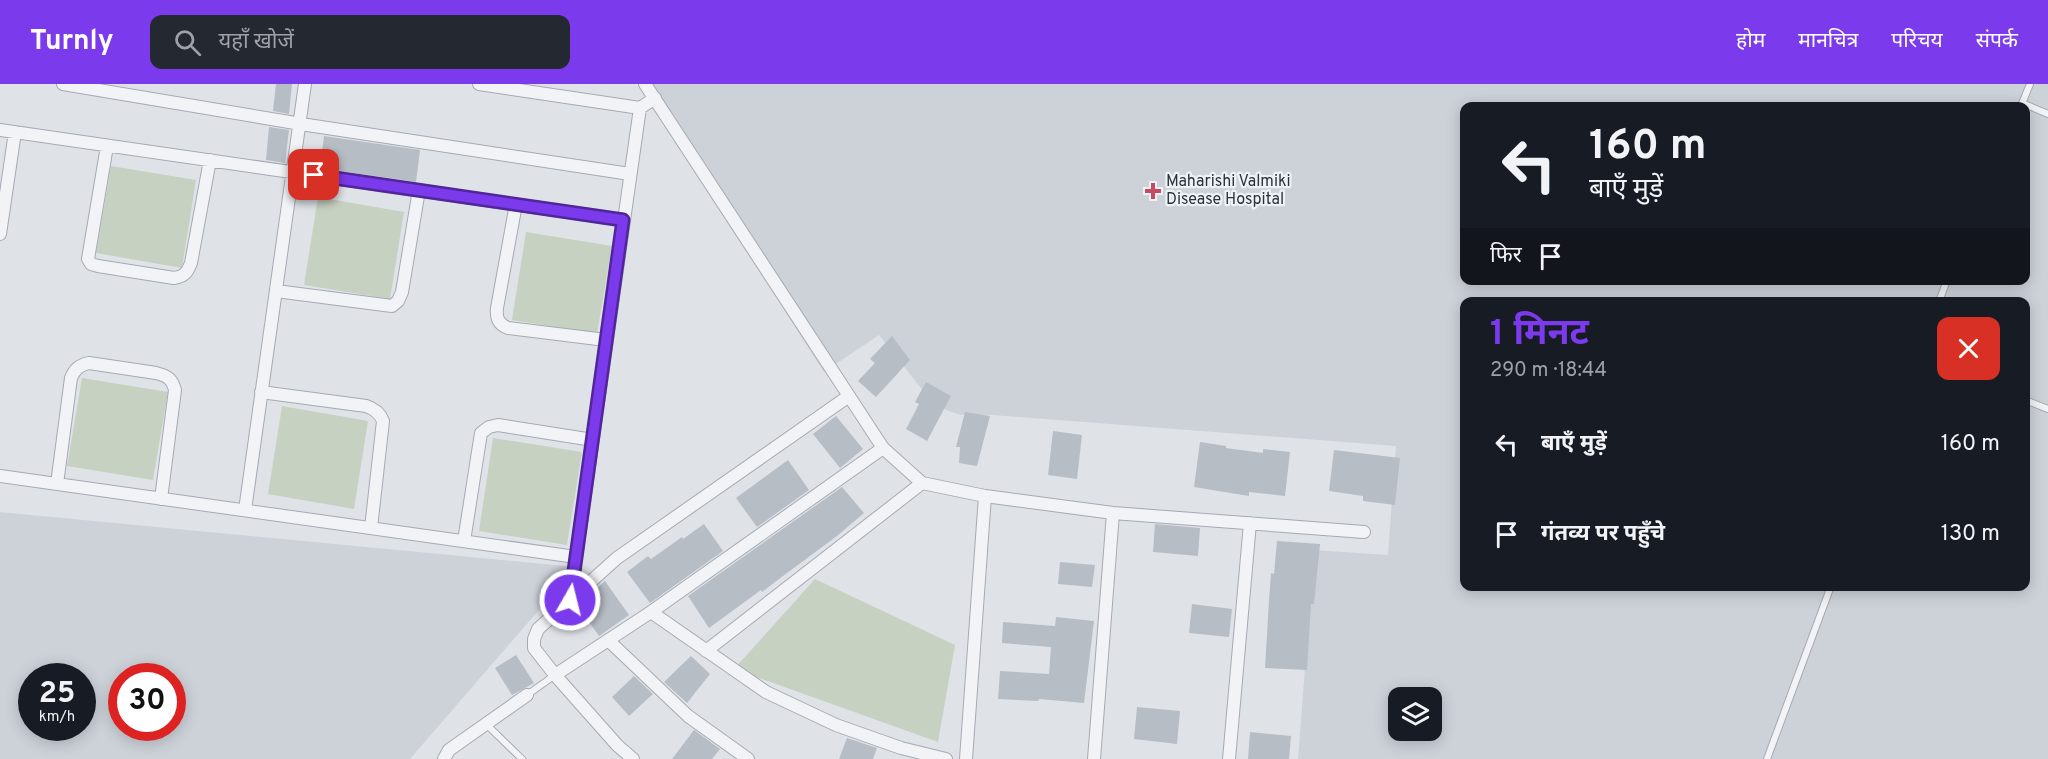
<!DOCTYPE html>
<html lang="hi">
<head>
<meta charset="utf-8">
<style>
	body { margin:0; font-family:Overpass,"Noto Sans Devanagari",sans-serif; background:#242831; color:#f1f3f6; height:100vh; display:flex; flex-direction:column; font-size:22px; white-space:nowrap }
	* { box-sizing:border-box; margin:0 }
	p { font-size:20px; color:#9ea1a6 }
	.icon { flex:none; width:33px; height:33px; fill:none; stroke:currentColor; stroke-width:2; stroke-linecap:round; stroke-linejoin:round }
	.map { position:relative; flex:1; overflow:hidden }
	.details { position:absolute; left:1460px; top:213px; width:570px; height:294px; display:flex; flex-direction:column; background:#171b24; border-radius:12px; box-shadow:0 3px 15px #0003 }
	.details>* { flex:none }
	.hud { position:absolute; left:1460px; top:18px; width:570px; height:183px; border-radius:12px; box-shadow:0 3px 15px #0003; background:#171b24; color:#f1f3f6; overflow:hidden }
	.controls { position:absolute; left:1388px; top:603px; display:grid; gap:12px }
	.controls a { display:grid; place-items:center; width:54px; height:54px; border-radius:12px; background:#171b24; box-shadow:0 3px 15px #0003; font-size:30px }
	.speed { position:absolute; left:18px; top:579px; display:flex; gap:12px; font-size:30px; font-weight:700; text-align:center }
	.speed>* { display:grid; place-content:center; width:78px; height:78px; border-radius:50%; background:#171b24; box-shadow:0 3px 15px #0003; line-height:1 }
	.speed small { font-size:15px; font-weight:400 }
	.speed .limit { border:9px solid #d22; background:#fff; color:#111 }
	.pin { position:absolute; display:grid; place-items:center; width:51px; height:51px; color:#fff; margin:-26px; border-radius:12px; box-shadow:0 3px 9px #0006 }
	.me { position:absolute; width:66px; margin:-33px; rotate:8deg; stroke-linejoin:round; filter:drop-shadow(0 0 4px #0008) }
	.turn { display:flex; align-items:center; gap:21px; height:126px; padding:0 30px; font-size:27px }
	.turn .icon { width:78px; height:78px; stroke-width:2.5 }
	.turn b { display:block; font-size:42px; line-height:51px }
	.then { display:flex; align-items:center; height:57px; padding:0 30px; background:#0003; gap:12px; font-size:22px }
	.round { display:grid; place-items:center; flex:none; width:63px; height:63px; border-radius:12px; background:#242831 }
	.summary { display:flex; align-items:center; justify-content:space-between; height:102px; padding:0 30px }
	h1 { font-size:36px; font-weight:700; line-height:45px; color:#7c3aed }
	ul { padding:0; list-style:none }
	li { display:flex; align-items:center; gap:18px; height:90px; padding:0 30px }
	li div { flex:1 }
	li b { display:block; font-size:22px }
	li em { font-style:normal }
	header { display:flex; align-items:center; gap:36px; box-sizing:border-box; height:84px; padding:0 30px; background:#7c3aed; color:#fff }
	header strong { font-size:28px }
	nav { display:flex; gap:33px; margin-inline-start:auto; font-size:21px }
	.search { width:420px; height:54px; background:#242831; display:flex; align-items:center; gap:15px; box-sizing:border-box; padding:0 21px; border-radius:12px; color:#9ea1a6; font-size:22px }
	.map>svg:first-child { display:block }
	.built { fill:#cdd2d9; fill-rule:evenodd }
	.green { fill:#c6d1c1 }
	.building { fill:#b7bdc4 }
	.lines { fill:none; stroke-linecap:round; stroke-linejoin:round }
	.service-casing { stroke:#a5aab2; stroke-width:8 }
	.minor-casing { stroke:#a5aab2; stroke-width:14 }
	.service { stroke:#f2f3f6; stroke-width:6 }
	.minor { stroke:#f2f3f6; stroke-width:12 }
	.route-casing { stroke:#51269a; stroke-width:15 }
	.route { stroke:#7c3aed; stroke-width:10 }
	.poi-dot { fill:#c74a65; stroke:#eef2f5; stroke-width:2 }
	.labels { text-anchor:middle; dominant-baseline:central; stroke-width:4.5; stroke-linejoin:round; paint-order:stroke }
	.poi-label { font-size:16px; fill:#29323e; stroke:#eef2f5; text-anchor:start }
</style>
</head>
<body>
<header>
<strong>Turnly</strong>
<div class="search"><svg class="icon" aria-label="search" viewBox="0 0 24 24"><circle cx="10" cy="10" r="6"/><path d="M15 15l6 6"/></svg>यहाँ खोजें</div>
<nav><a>होम</a><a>मानचित्र</a><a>परिचय</a><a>संपर्क</a></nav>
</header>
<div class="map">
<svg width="2048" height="675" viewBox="0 0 2048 675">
	<rect width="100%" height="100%" fill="#dfe3e8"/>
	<path class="built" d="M639 0H2048V675H1298L1314 466 1388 471 1396 362 992 331H961L946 326 928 313 879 251 824 288ZM1464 22H2025V196H1464ZM1464 218H2025V502H1464ZM1398 614H1431V646H1398Z
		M0 428 576 483 410 675H0ZM32 592H82V644H32ZM122 592H172V644H122Z"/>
	<path class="green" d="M111 82 196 96 182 184 96 169Z
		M318 113 404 128 390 215 304 201Z
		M526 148 612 162 597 250 512 236Z
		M82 294 168 308 153 396 67 382Z
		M282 322 368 337 354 425 268 410Z
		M493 354 582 368 567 461 479 447Z
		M815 495 955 561 938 658 734 585Z"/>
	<path class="building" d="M276 0H292L289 30 273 27Z
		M269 43 289 46 285 79 266 76Z
		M324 52 420 66 416 98 320 84Z
		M892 252 910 276 876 313 858 297 875 279 870 275Z
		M926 298 951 312 927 357 906 345 919 320 915 318Z
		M965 328 990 332 977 382 959 379 960 363H956Z
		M836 332 863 365 840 384 813 350Z
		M1053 347 1082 351 1077 395 1048 391Z
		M1200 358 1226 362V364L1263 369V365L1290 368 1285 412 1249 408V412L1194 403Z
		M1334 366 1400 374 1395 421 1363 417V412L1329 407Z
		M788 376 809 406 757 443 736 414Z
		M842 403 864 429 837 452 783 492 762 508 761 506 709 544 688 512Z
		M704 440 723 467 650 519 627 488 648 472 651 475 682 453 683 455Z
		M1155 440 1200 444 1198 472 1153 468Z
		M1277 457 1320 460 1314 520H1311L1307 586 1265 584 1269 516 1271 489 1274 490Z
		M1060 478 1095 481 1092 503 1058 500Z
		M605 497 629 531 599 552 577 521Z
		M1192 520 1232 525 1229 553 1189 549Z
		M1056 533 1094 537 1084 619 1039 615 1038 617 998 615 1000 587 1049 590 1051 563 1002 559 1003 538 1055 542Z
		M516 571 534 599 512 611 495 584Z
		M691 572 710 590 687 619 664 598Z
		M634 592 653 610 629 632 612 613Z
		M1137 623 1180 627 1177 660 1134 655Z
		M694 646 720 665 712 675H672Z
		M1250 648 1291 652 1289 675H1248Z
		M847 654 877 664 873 675H839Z"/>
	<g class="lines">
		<g class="service-casing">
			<path id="service" d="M2022 19 2048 30
				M2021 22 2030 0
				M1939 218 1947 196
				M2025 316 2048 325
				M527 611 555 591
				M486 640 522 675
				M1767 675 1831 502"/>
		</g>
		<g class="minor-casing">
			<path id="minor" d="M63 0 301 40 630 90
				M479 0 640 24 655 14
				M645 0 883 364 922 399 985 412 1113 429 1364 448
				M0 46 623 136
				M107 62 88 175 91 180 98 182 174 194C185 192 187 189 191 179L210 76
				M516 120 497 224C496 234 498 240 508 244L606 256
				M0 150 15 48
				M276 207 392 222 398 217 402 208 419 106
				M261 308 366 322C375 325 380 329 383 337L371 444
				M883 364 651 528 766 608 836 641 901 664 946 675
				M0 392 576 473
				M57 400 71 294C75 285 79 281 89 279L156 289C168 292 172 295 175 306L161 415
				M245 426 305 0
				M464 457 481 349 489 343 498 341 593 356
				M570 516 640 24
				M608 556 688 632 748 675
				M706 567 922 399
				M555 591 651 528
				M444 675 449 666 527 611
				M633 675 617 661 555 591 534 564V555L538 545 617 474 849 312
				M966 675 985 412
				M1094 675 1113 429
				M1229 675 1250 439"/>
		</g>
		<use href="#service" class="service"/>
		<use href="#minor" class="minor"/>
	</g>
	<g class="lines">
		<g class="route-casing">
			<path id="route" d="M314 91 623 136 570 516"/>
		</g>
		<use href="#route" class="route"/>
	</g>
	<path class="poi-dot" d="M1150 98h6v6h6v6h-6v6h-6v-6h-6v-6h6z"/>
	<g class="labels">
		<g class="poi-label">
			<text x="1166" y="98">Maharishi Valmiki<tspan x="1166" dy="18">Disease Hospital</tspan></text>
		</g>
	</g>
</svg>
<div class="controls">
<a><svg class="icon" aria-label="layers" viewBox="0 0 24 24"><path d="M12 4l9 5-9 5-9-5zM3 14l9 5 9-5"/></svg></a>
</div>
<div class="speed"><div>25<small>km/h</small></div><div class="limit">30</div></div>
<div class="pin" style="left:314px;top:91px;background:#d93025"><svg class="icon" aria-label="arrive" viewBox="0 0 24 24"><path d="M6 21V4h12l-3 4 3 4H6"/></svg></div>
<svg class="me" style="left:570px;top:516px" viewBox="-20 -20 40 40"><circle r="17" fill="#7c3aed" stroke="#fff" stroke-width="3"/><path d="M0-11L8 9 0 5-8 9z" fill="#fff"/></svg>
<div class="hud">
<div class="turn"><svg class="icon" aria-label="left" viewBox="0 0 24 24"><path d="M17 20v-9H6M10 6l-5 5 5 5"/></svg><div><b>160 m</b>बाएँ मुड़ें</div></div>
<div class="then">फिर<svg class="icon" aria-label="arrive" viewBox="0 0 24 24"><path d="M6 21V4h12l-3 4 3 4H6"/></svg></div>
</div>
<section class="details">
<div class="summary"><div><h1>1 मिनट</h1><p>290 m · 18:44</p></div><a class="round" style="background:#d93025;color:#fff"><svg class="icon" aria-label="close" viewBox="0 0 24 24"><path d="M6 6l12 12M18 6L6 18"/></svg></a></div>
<ul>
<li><svg class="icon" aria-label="left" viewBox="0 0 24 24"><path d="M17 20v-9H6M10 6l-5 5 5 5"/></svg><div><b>बाएँ मुड़ें</b></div><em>160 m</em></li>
<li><svg class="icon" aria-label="arrive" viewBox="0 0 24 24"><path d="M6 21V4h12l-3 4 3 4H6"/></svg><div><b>गंतव्य पर पहुँचे</b></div><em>130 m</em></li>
</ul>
</section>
</div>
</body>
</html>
